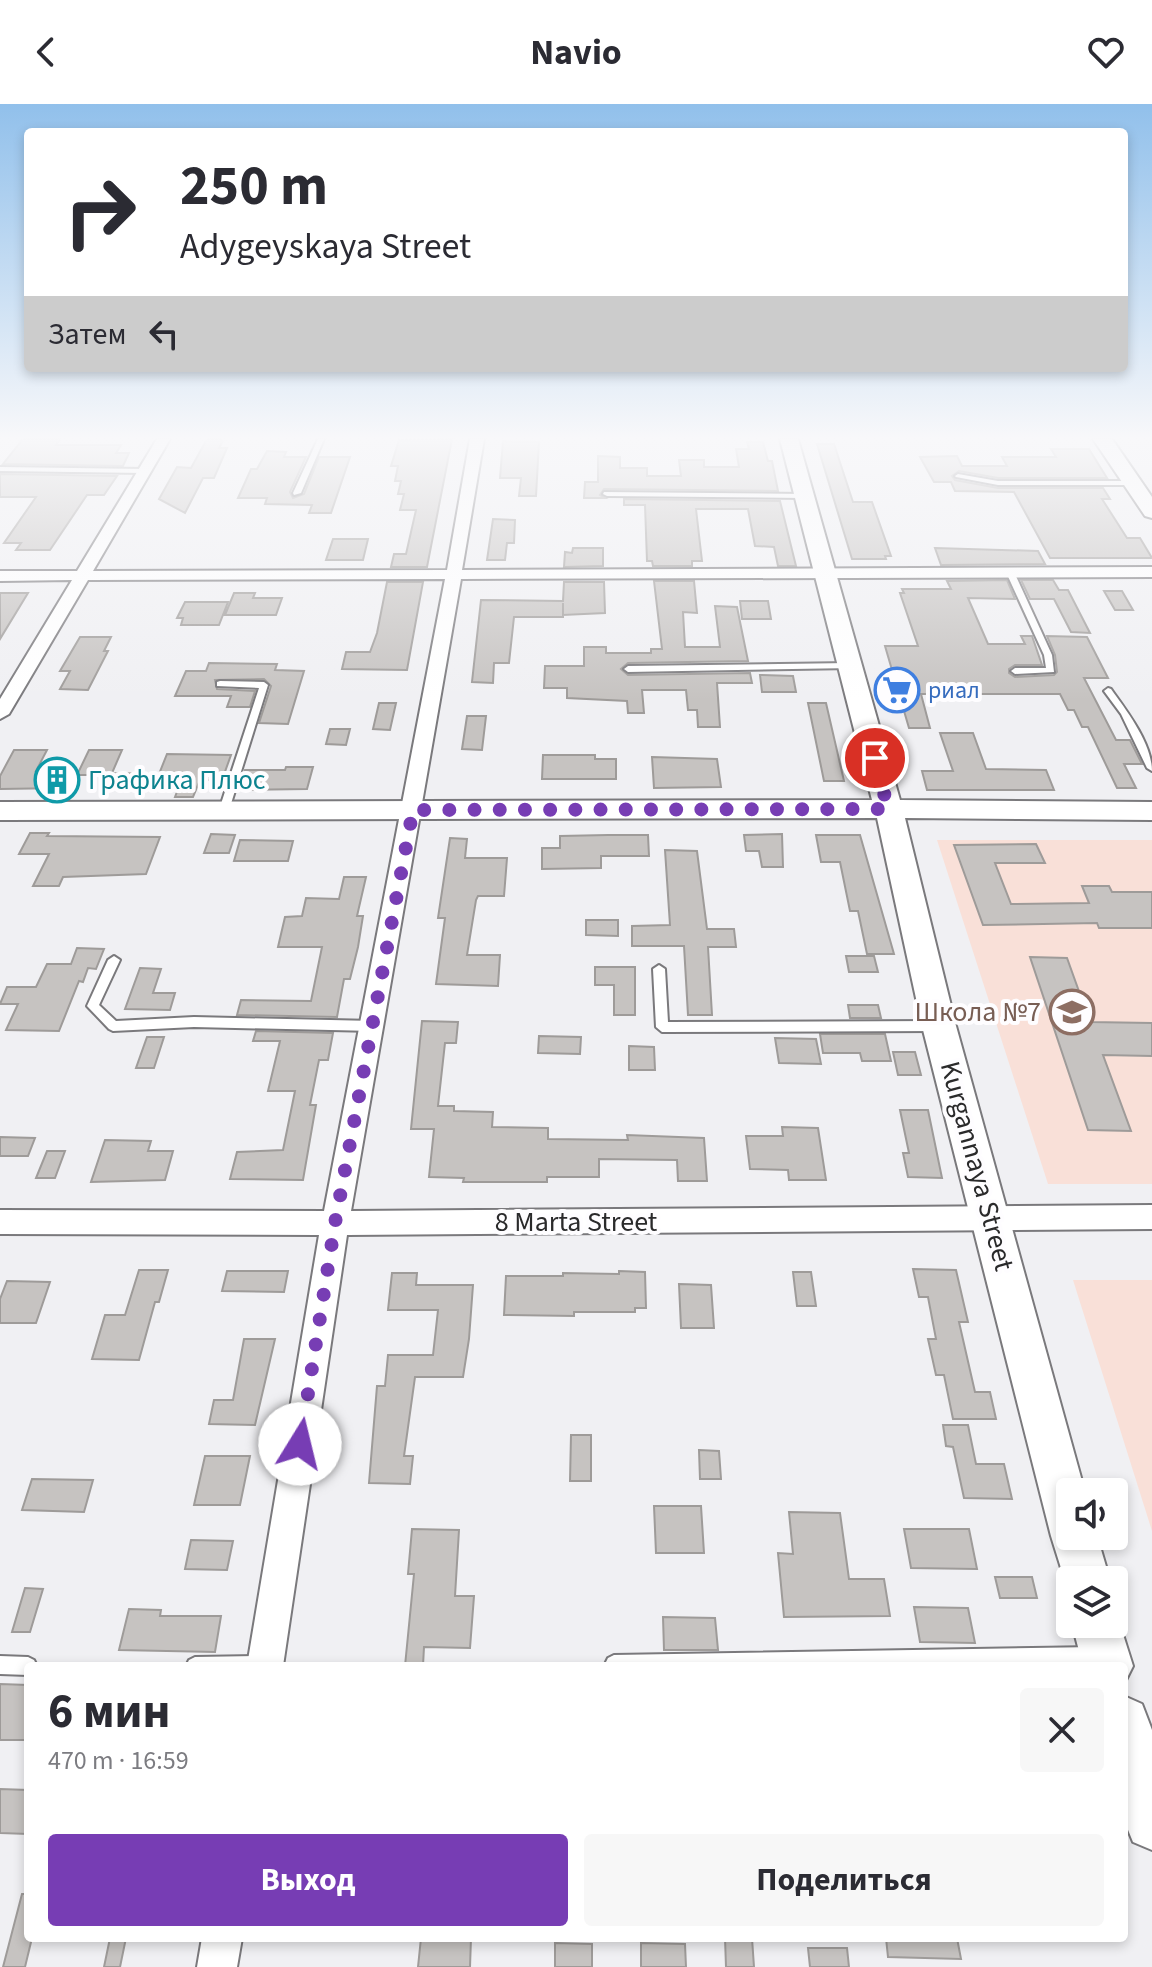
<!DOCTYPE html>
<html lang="ru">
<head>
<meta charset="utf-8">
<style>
	body { margin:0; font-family:"Source Sans 3",sans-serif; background:#f7f7f7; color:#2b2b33; height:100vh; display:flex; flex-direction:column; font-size:30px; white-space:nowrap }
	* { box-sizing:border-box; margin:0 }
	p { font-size:26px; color:#7c7c81 }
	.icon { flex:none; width:44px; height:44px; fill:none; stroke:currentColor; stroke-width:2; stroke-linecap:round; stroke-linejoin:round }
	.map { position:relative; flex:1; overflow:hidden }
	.panel { position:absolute; left:24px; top:1558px; width:1104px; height:280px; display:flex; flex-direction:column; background:#fff; border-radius:8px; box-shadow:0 4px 12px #0003 }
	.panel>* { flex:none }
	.guide { position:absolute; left:24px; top:24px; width:1104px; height:244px; border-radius:8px; box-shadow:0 4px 12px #0003; background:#fff; color:#2b2b33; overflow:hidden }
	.controls { position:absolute; left:1056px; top:1374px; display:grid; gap:16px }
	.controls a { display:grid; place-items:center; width:72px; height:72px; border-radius:8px; background:#fff; box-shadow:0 4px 12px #0003; font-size:40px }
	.pin { position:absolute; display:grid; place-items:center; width:68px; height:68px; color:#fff; margin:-34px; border:4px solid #fff; border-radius:50%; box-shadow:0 2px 8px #0007 }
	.me { position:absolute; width:88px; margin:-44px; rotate:9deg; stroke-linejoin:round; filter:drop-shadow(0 0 6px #0008) }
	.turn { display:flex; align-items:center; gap:28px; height:168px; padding:0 24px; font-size:36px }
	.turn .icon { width:104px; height:104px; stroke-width:2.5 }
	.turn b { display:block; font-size:56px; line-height:68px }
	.then { display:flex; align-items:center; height:76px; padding:0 24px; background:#0003; gap:16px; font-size:30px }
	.round { display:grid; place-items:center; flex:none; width:84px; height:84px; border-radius:8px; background:#f7f7f7 }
	.overview { display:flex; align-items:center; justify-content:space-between; height:136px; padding:0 24px }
	h1 { font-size:48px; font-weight:700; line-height:60px }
	.action { display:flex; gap:16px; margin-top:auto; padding:16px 24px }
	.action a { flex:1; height:92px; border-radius:8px; background:#773db4; color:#fff; font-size:32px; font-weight:700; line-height:92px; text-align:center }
	.action a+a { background:#f7f7f7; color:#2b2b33 }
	header { display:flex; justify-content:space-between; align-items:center; height:104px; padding:0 24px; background:#fff; font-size:36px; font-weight:700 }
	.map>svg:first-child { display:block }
	.education { fill:#f9e0d8 }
	.building { fill:#c6c3c1; stroke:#9e9b99; stroke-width:2 }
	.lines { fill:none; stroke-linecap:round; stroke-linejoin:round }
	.lane-casing { stroke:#7a797c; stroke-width:4 }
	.street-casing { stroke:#7a797c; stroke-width:4 }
	.secondary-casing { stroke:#7a797c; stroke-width:4 }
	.lane { fill:#fff; fill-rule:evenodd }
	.street { fill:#fff; fill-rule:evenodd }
	.secondary { fill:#fff; fill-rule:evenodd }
	.route { stroke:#773db4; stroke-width:14; stroke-dasharray:0 25.2 }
	.labels { text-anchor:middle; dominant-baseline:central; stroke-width:8; stroke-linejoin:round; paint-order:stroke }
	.far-shop-label { font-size:24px; fill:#366cbe; stroke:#fefdff; text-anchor:start }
	.culture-label { font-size:28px; fill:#0d838f; stroke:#fefdff; text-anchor:start }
	.education-label { font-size:28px; fill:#785e54; stroke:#fefdff; text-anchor:end }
	.street-label { font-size:28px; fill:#2a2a2b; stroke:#fefdff }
</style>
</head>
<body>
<header><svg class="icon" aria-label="back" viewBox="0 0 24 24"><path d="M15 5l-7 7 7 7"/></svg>Navio<svg class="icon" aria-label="heart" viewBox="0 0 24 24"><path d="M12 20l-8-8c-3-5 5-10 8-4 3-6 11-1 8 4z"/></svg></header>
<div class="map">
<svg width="1152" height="1863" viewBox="0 0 1152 1863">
	<rect width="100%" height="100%" fill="#f0f0f3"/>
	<path class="education" d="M937 736H1152V1080H1048Z
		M1073 1176H1152V1427Z"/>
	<path class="building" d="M23 335H60L56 341H121L116 349H129L123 362 3 360Z
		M207 335H220L223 337 219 344H227L214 374H203L185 409 159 395 177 363 191 364Z
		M452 335 427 463H391L394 450H406L416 406H400L404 390H398L401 377H395L398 362H391L399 336Z
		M503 337 539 338 536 392H519L521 374H500Z
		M747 338H763L768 357H772L778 387 604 385 600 391 605 394H584L585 378H598V352L620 353V364H647V372H681L679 356H704V363H739L736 345H749Z
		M817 340H834L853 398H872L891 452H885L886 455H852Z
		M1051 345H1089L1107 374H998L959 367 952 372 955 376 998 384H1103L1110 395H1102L1127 434H1140L1152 454H1050L1014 388 955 387 951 378H934L920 353 957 352 962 362H1007L1002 353H1056Z
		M267 347 286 348 284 353H306L290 388 293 394 304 390 319 353H350L331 409H309L312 401 265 400 267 394H238L251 365H257Z
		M0 370 117 372 104 391H87L50 446H16L21 439H4L36 393H0Z
		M624 395 780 397 796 462H778L774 443 755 442 748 405H696L702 457H692V462H653L652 457H647L645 401H624Z
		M493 415 515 416 514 439H507L505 456H487Z
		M333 435H368L363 456H326Z
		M573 444H603V462L564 463 565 448 572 449Z
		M935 444 1038 447 1045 460 941 461Z
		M1007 476 1015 495 968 494 988 540H1025L1021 532H1032L1042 561H1015L1009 565V569L1015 573 1054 571 1057 568 1055 551 1047 532 1087 533 1108 574H1084L1116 636H1130L1142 660H1124L1136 684H1117L1088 623H1082L1074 606H1068L1060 590H921L930 624H909L885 542H918L900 489H904L902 485H951L947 477Z
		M1021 476H1053L1059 486H1068L1090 529 1071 528 1054 495H1030Z
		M654 477H694L697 509 683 508 685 543H720L715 502 737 503 748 557 628 559 621 565 628 571 750 569 752 579H717L720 623H698L697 606H688L686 586H642L644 609H628L627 597 567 594V584H544L545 562H584V543H606V549H651V545H662Z
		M387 478H423L407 566 342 565 346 548H370L377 529Z
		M564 478H604L605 509 563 511V499V513H514L509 559H494L493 579 472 578 481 496 563 497Z
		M1104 487H1122L1133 506H1115Z
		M0 489H28L0 535Z
		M234 489H255L253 494H282L276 511H225Z
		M740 497H768L771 515H742Z
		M185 498H228L219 521H181L183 514H177Z
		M80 533H111L104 547H108L88 586 60 585 70 567H60Z
		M209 559 277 560 275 566 304 567 288 620 259 619 271 582 264 575 215 576 217 585 255 587 250 603H227L231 592H175L186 567H206Z
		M760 571 793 572 796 588H762Z
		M379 599H396L390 626 373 625Z
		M808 599H826L844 677H824Z
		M467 612H486L482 646 462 645Z
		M330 625H350L346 641 326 640Z
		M940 629H973L986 665 1046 666 1054 686H927L922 667H953Z
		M14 646H47L36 667 73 668 65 684 0 685V672Z
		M89 646H122L112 669 159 670 167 650 231 651 222 676H200L193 693H175L178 685 105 684 106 671H77Z
		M543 651H595V655H616V675H542Z
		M652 653 717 655 721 683 654 684Z
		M286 663H313L307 685 239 686 245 666H285Z
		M30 729H49L47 732 160 733 146 770 63 773 59 782H33L49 750H19Z
		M211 730 235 731 229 749H204Z
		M782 730 783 763H762L759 747H746L744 731Z
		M608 731H648L649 752H601V764L542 765V744H560V732Z
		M816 731H860L894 850H867L858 807H850L840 758H821Z
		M450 734 467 735 465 754H507L504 792H478L476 796 467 851H500L498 882 436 880 445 814H438Z
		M240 736 293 737 288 757H234Z
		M1036 740 1045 759H995L1011 800 1089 799 1082 782H1109L1112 788H1152V824H1099L1097 819 983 821 954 741Z
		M665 746 697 747 707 825H734L736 843H708L712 911H688L684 842H632V822L670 821Z
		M344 773H366L357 812H363L358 843 350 875H344L337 913 237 911 241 896 311 897 322 843H278L285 813 302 812 306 794 339 795Z
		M586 816H618V832L586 831Z
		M77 844 104 845 96 865 88 864 83 878 79 877 59 927 6 926 18 900H0L7 883H36L47 860H71Z
		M846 852H874L878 868H849Z
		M1030 853 1067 854 1090 918 1152 919V952L1103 951 1131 1027 1088 1026Z
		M595 863H635V911H614V881H595Z
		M140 864 161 865 153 889H175L170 906 125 905Z
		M848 901H878L881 914H850Z
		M422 917 458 918 456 939H445L438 1002H454V1007L493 1008 492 1023 548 1024V1035L628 1036 627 1031 704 1034 707 1077H678L677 1056 599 1055V1073H547V1078H463L464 1074 429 1073 434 1025H411Z
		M256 927 333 929 328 956H319L310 1001H316L303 1076 230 1075 237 1048 283 1046 295 987H268L280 937H253Z
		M820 930H885L891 957H862L860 949H823Z
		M539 932 581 933 580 950 538 949Z
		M147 933H164L154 964H136Z
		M775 934 816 935 821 960 779 959Z
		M629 942 654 943 655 966H629Z
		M893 948H915L921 971H898Z
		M900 1006H928L942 1074 908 1073 903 1049H909Z
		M782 1023 818 1024 826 1076H789L788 1066 750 1065 746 1032H783Z
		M0 1033 35 1034 28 1052H0Z
		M105 1036 151 1037 148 1047H173L165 1076 91 1078Z
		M47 1047H65L55 1074H36Z
		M913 1165 956 1166 968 1218H959L975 1288H990L996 1315H953L944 1271H936L928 1235H936L928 1193H919Z
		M139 1166H168L159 1198H155L139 1256 92 1255 105 1211H125Z
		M227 1167H288L284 1188 222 1187Z
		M619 1167 645 1168 646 1204H635V1208H574V1212L504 1211 506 1172H563V1169L619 1170Z
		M793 1168H811L816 1202H797Z
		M392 1169H417L416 1181H473L469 1235 463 1273H415L404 1352H413L410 1380 369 1379 377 1282H385L388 1251H433L438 1206H388Z
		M7 1177 50 1178 36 1219H0V1195Z
		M679 1180 711 1181 714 1224H681Z
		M244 1235H275L255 1321 209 1320 214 1296H233Z
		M943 1321H968L976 1360H1004L1012 1395 964 1394 953 1343 946 1342Z
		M571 1331H591V1377H570Z
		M699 1346 719 1347 721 1375H700Z
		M205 1352H250L240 1401H194Z
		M32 1375 93 1376 84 1408 22 1406Z
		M654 1402H701L704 1449H656Z
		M789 1408 840 1409 849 1475H884L890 1512 784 1513 778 1449 793 1450Z
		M412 1425 459 1426 455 1492H474L470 1544 424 1543 423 1562H405L414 1470H408Z
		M904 1425H969L977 1465 911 1464Z
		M191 1436 233 1437 227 1466 185 1465Z
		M995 1473H1032L1037 1494H1000Z
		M25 1484 43 1485 30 1528H12Z
		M914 1503 968 1504 975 1539 920 1538Z
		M129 1505 161 1506 160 1512H221L215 1548 119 1546Z
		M663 1513 715 1514 718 1546H664Z
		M0 1580 28 1581V1636H0Z
		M0 1685 28 1686V1730L0 1729Z
		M22 1790H28V1834H32L25 1863H3Z
		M110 1834H126L120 1863H104Z
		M421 1834H471L470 1863H418Z
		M725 1834H752L754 1863H726Z
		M886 1834H957L961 1855 888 1853Z
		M555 1839 592 1840V1863H555Z
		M641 1839 685 1840 686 1863H641Z
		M808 1844H847L849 1863H810Z"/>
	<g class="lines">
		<g class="lane-casing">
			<path id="lane" d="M318 335H324L301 389 294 391 293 389Z
				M0 363 145 365 148 367 145 369 0 367Z
				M958 370 998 377H1131L1135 379 1131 381H998L956 373 955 372Z
				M604 388 804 390 808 392 804 394 607 392 603 390Z
				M1007 466 1014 468 1052 551 1054 568 1015 570 1011 567 1015 564H1046L1044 551 1006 468Z
				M850 559 853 560V564L628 568 624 565 628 562Z
				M220 577 264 578 268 581 229 706 224 709 219 706 259 584 217 582V578Z
				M1108 584 1111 585C1127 607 1152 640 1152 667L1147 664 1121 610 1104 587Z
				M114 852 120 856 99 901 116 917 194 913 374 917 380 922 374 927 194 923 113 927 109 925 87 902 108 856Z
				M659 861 665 865 668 918 937 917 943 922 937 927 662 928 656 923 653 865Z
				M1095 1543 1101 1546 1104 1552 1101 1558 1095 1561 606 1562 605 1560 608 1554 614 1551Z
				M0 1552 28 1553 34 1556 37 1562H28V1571L0 1570Z
				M264 1552 270 1555 272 1562H186L189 1556 195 1553Z"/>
		</g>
		<g class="street-casing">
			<path id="street" d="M157 335H170L93 467 447 466 470 335H484L462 466 1152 463V473L461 475 351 1107 1152 1101V1125L347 1131 283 1562H247L319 1131 0 1130V1106L324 1107 445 475 88 476 9 610 0 615V595L72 476 0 477V467H77Z
				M202 1834H242L237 1863H197Z"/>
		</g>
		<g class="secondary-casing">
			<path id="secondary" d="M780 335H798L900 696 1152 698V716L905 714 956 922 1085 1388H1070V1432H1097L1110 1476H1070V1493L1051 1432 922 922 877 714 0 716V698L872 696Z
				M1093 335H1112L1152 393V414L1145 412Z
				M1114 1502 1133 1562 1124 1580V1562H1083L1072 1520H1114Z
				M1124 1592 1142 1600 1152 1626V1746L1133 1738 1124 1716Z"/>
		</g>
		<use href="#lane" class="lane"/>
		<use href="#street" class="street"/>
		<use href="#secondary" class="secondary"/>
	</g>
	<linearGradient id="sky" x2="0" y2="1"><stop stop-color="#91c0eb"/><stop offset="0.56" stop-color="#f8f8fa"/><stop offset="1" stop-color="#f8f8fa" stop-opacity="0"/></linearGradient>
	<rect width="1152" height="596" fill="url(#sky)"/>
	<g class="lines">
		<path class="route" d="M300 1340 335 1119 413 706 888 705 875 654"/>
	</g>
	<defs>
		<g id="supermarket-ring" transform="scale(2.3)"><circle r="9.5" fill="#fefdff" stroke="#3f7fe0" stroke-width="1.5"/><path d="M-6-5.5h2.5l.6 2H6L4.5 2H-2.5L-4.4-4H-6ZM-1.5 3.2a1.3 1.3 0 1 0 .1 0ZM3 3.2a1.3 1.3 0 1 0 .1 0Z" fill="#3f7fe0"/></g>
		<g id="building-ring" transform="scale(2.3)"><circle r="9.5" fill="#fefdff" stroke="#0f9aa8" stroke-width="1.5"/><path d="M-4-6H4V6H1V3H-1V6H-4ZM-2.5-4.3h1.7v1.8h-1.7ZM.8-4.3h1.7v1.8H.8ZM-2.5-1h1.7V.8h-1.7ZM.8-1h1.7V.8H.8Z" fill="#0f9aa8"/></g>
		<g id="school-ring" transform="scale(2.3)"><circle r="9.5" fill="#fefdff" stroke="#8d6e63" stroke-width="1.5"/><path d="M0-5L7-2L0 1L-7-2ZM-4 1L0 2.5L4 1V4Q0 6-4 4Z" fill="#8d6e63"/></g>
	</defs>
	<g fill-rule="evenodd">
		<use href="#supermarket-ring" x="897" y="586"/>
		<use href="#building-ring" x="57" y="676"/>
		<use href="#school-ring" x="1072" y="908"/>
	</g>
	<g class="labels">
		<g class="far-shop-label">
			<text x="928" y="586">риал</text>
		</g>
		<g class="culture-label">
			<text x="88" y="676">Графика Плюс</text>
		</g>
		<g class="education-label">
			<text x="1041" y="908">Школа №7</text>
		</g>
		<g class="street-label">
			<text transform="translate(977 1062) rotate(75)">Kurgannaya Street</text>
			<text x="576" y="1118">8 Marta Street</text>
		</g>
	</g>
</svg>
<div class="controls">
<a><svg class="icon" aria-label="sound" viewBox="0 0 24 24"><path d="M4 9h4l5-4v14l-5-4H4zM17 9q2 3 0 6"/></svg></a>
<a><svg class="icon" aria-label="layers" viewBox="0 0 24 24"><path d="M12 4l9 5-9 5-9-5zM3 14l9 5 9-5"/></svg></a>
</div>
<div class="pin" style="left:875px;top:654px;background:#d93025"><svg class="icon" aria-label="arrive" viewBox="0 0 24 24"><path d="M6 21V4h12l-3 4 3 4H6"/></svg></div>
<svg class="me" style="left:300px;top:1340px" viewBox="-20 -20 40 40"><circle r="19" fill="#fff"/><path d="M0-13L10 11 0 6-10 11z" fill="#773db4"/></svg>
<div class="guide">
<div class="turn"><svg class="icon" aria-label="right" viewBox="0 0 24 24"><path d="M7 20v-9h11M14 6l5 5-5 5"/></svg><div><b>250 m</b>Adygeyskaya Street</div></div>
<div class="then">Затем<svg class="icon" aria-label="left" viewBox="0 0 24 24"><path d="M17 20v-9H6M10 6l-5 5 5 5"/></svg></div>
</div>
<section class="panel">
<div class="overview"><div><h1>6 мин</h1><p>470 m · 16:59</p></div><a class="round"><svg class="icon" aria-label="close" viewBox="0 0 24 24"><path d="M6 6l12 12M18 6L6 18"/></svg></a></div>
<div class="action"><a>Выход</a><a>Поделиться</a></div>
</section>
</div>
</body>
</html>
